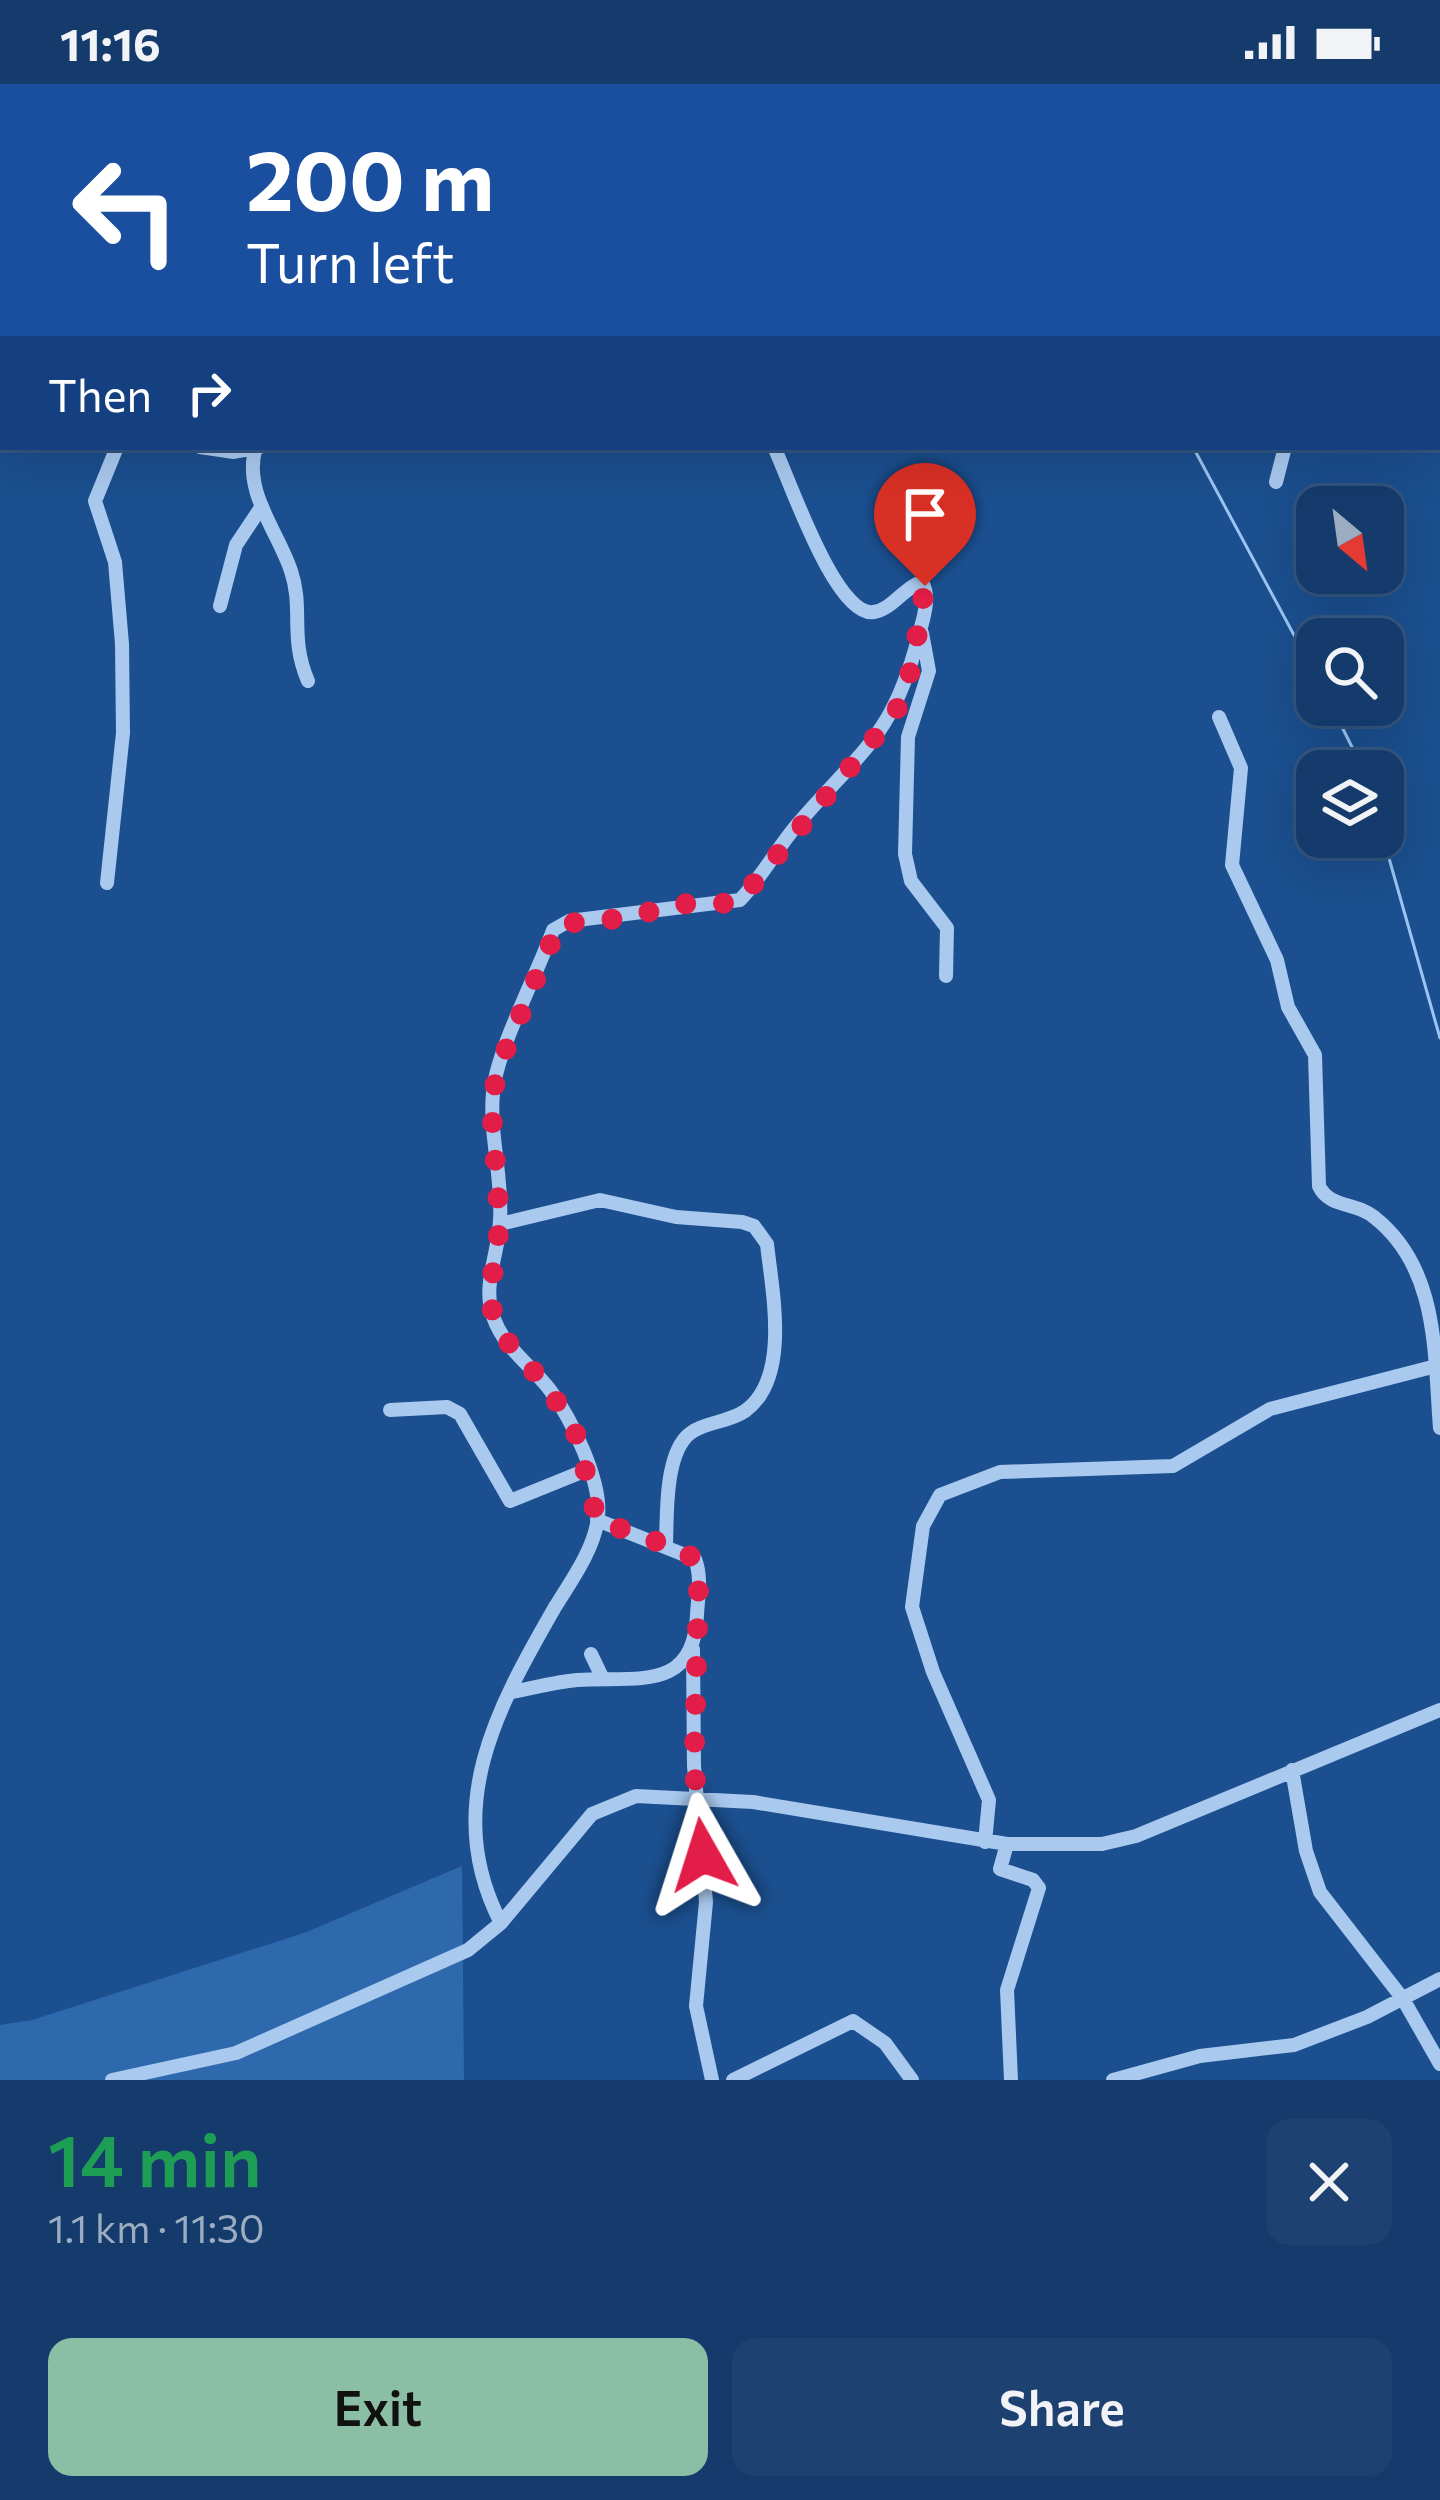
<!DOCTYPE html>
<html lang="en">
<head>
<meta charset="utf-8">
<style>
	body { margin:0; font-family:Commissioner,sans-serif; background:#1d4271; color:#f1f3f6; height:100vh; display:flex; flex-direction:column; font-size:45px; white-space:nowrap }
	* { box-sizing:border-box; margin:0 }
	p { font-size:39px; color:#9dadc1 }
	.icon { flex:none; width:66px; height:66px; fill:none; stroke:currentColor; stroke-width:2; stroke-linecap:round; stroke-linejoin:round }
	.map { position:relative; height:1996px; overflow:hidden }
	.sheet { display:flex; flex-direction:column; background:#143b6b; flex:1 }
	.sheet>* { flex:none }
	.hud { position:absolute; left:0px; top:0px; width:1440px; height:366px; box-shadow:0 12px 48px #0002,0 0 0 3px #33557e; background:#1a4fa0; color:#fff; overflow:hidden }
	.needle { width:78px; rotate:151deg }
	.controls { position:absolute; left:1296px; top:402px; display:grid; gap:24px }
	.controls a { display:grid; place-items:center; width:108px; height:108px; border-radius:24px; background:#143b6b; box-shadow:0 12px 48px #0002,0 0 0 3px #33557e; font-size:60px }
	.pin { position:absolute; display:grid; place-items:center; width:102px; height:102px; color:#fff; margin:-123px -51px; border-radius:50% 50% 50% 0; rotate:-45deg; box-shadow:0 0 12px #0007 }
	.pin .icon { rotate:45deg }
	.me { position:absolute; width:132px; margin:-66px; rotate:354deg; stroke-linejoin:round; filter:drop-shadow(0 0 9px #0008) }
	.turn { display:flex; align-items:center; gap:42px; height:252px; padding:0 48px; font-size:54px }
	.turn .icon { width:156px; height:156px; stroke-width:2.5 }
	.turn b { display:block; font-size:84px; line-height:102px }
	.then { display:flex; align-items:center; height:114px; padding:0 48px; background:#0003; gap:24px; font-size:45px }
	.round { display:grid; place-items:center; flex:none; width:126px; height:126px; border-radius:24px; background:#1d4271 }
	.headline { display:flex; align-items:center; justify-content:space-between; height:204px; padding:0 48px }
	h1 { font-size:72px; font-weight:600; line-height:90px; color:#1e9e55 }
	.cta { display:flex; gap:24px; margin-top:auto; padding:24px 48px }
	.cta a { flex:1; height:138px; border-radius:24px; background:#8abfa5; color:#111; font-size:48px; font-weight:600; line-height:138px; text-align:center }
	.cta a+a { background:#1d4271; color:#f1f3f6 }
	.status { display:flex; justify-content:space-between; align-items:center; height:84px; padding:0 60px; background:#143b6b; direction:ltr }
	.status svg { height:33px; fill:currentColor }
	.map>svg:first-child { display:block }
	.green { fill:#2e69ad }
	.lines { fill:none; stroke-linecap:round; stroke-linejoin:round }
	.stream { stroke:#9cc4f0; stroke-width:3 }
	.minor { stroke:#a9c9ee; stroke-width:14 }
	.route { stroke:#e11d48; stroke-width:21; stroke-dasharray:0 37.8 }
</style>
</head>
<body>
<div class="status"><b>11:16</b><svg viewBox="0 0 49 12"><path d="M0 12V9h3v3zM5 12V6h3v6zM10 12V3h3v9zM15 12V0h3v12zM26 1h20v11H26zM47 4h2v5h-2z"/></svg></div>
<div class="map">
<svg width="1440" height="1996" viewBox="0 0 1440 1996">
	<rect width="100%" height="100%" fill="#1b4f8f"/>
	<path class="green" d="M462 1782 464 1996H0V1941L32 1936 304 1849Z"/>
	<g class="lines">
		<path class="stream" d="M999 0 1000 3
			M1193 363 1317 594
			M1331 621 1364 687
			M1383 753 1440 954"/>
		<path class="minor" d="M640 0 642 3
			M955 0 957 3
			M1187 0 1189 3
			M1260 0 1263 3
			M283 3 284 0
			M838 3V0
			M925 3 932 0
			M1437 151 1440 154
			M0 244 3 246
			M200 363 234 368 260 363
			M256 363C242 407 278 447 291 487 304 525 289 553 308 597
			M1276 398 1285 363
			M220 522 236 461 262 422
			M922 549 929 587 908 653 905 770 911 797 947 844 946 892
			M1219 633 1241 684 1232 781 1277 876 1288 923 1315 971 1319 1102C1329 1124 1356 1118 1374 1133 1439 1184 1434 1269 1440 1344
			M107 799 123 649 122 560 115 478 95 417 117 363
			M500 1140 600 1116 676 1133 742 1138 754 1142 767 1160C772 1207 791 1294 745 1327 728 1339 700 1338 686 1353 665 1376 667 1431 666 1461
			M390 1326 447 1323 460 1330 510 1417 589 1385
			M693 1565 694 1682 706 1818 696 1922 712 1996
			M591 1570 603 1595
			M511 1608C533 1604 555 1598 577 1596 636 1592 694 1609 697 1531 698 1512 702 1493 695 1475L597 1436
			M1292 1686 1306 1767 1320 1808 1403 1915 1440 1980
			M985 1758 989 1716 933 1588 912 1523 923 1442 940 1411 1000 1388 1173 1382 1270 1325 1436 1282
			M1007 1760 1000 1785 1033 1796 1039 1804 1007 1906 1011 1996
			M501 1839C441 1724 497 1624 555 1523 571 1497 595 1464 598 1433 602 1397 571 1334 550 1306 532 1282 505 1265 494 1235 481 1202 499 1170 500 1136 503 1094 489 1051 493 1009 496 967 537 891 553 846L569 837 740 816C761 794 776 766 796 742 860 667 893 654 919 551 923 535 931 513 922 498 904 503 893 525 874 528 836 535 789 394 774 363
			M112 1996 236 1969 468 1866 501 1839 592 1730 636 1712 753 1718 1007 1760H1102L1136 1752 1440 1626
			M733 1996 853 1937 885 1959 912 1996
			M1113 1996 1200 1972 1294 1961 1367 1933 1440 1895"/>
	</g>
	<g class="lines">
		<path class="route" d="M703 1771 694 1682 699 1485 688 1469 597 1436 577 1352 549 1305 500 1249 489 1216 500 1140 492 1032 496 989 559 840 626 834 679 820 732 819 746 809 896 628 912 583 925 502"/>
	</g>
</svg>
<div class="controls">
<a><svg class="needle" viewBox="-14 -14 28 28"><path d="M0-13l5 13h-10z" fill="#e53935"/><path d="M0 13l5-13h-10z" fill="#9dadc1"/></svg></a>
<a><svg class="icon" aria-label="search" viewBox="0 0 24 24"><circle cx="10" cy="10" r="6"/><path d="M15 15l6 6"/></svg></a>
<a><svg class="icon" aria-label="layers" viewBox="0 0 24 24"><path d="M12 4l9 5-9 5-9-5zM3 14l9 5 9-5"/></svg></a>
</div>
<div class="pin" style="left:925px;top:502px;background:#d93025"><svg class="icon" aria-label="arrive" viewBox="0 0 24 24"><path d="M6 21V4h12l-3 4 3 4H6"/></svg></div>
<svg class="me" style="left:703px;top:1771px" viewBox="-20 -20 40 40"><path d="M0-17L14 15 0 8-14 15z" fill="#e11d48" stroke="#fff" stroke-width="4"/></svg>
<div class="hud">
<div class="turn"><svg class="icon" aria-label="left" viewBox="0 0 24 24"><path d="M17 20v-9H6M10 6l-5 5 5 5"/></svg><div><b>200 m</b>Turn left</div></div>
<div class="then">Then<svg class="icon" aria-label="right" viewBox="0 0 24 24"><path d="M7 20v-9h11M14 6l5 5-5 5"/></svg></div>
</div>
</div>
<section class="sheet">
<div class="headline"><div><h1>14 min</h1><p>1.1 km · 11:30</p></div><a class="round"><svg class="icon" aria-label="close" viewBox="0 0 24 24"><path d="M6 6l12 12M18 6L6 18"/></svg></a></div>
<div class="cta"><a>Exit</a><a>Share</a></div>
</section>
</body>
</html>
